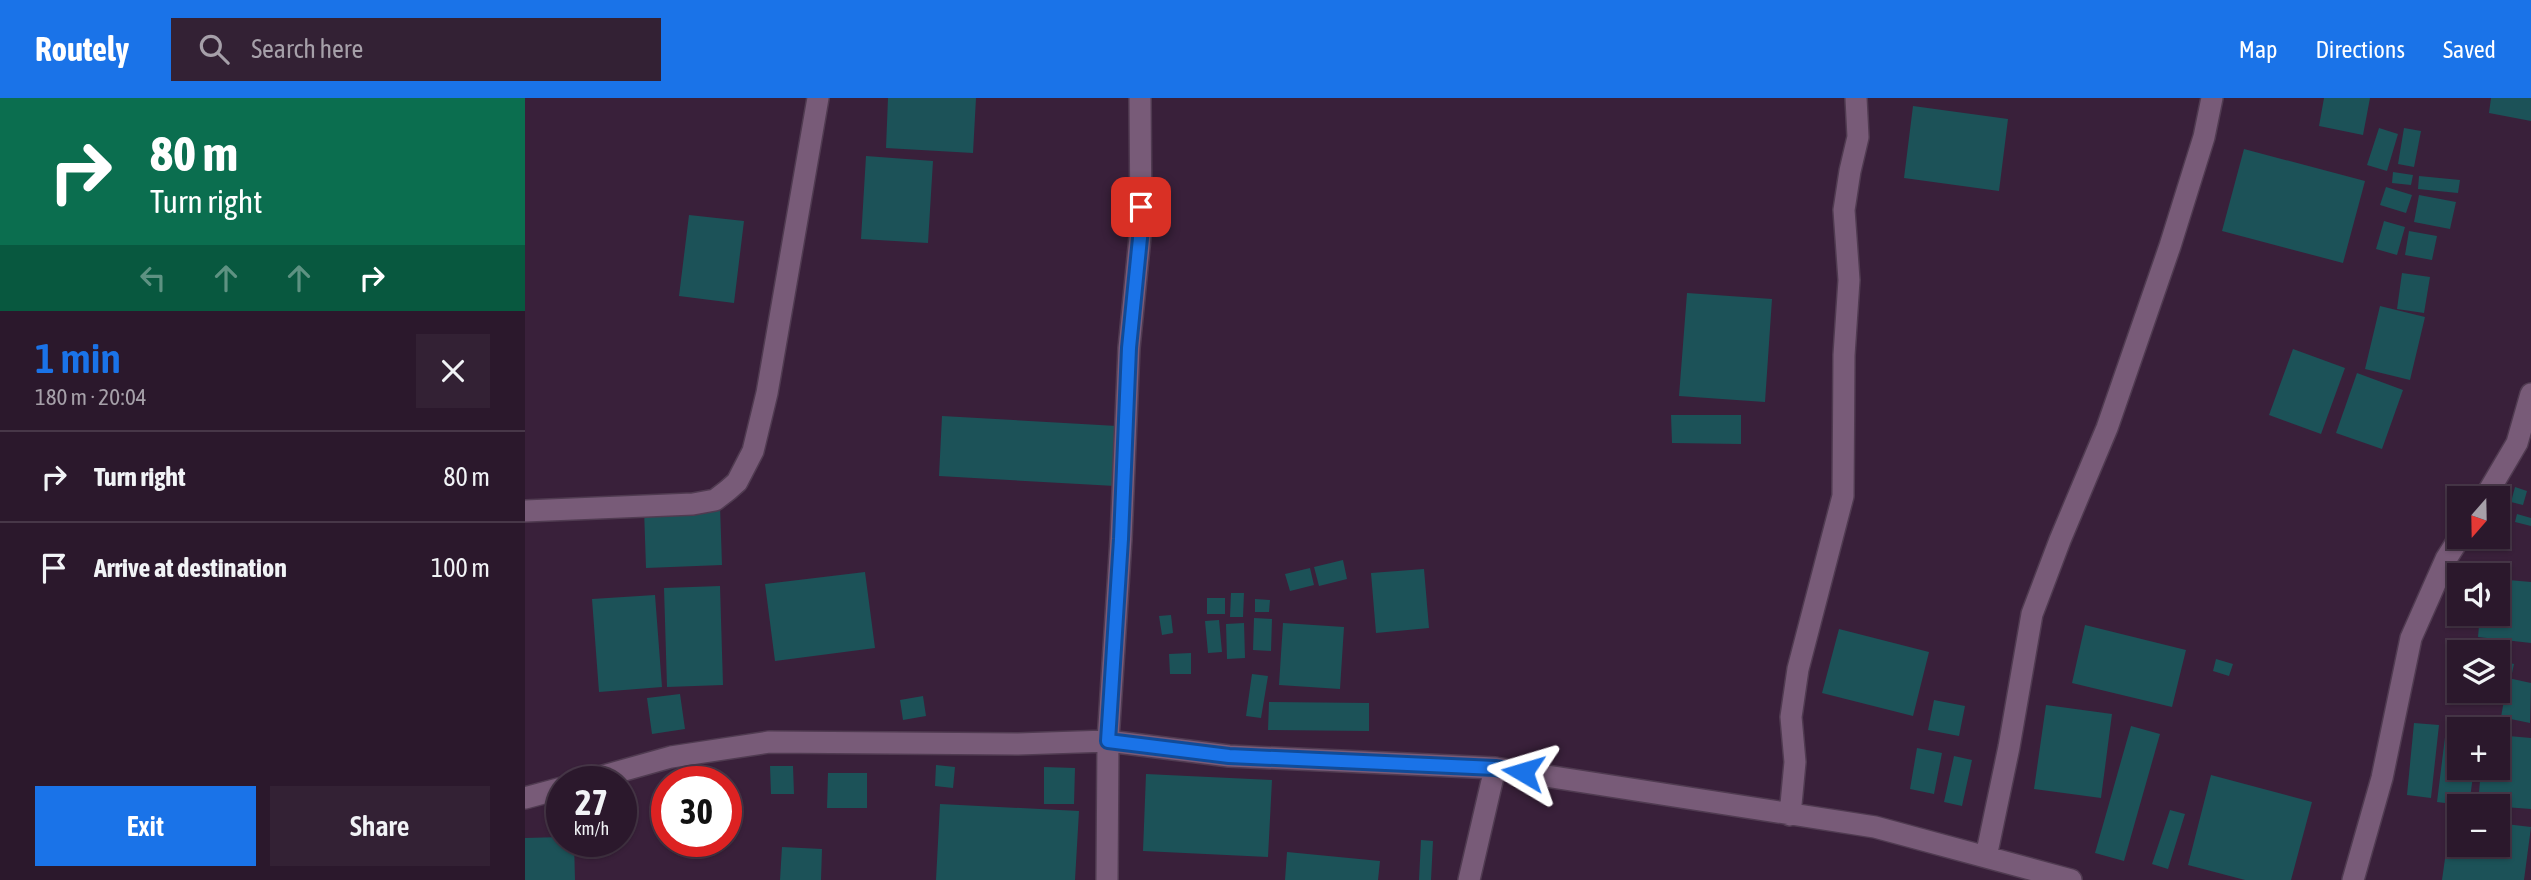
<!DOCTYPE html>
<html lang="en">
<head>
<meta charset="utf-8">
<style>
	body { margin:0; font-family:"Asap Condensed",sans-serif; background:#332134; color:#f1f3f6; height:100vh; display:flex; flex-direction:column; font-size:26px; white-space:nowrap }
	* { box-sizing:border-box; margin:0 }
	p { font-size:23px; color:#a6a0a9 }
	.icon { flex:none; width:38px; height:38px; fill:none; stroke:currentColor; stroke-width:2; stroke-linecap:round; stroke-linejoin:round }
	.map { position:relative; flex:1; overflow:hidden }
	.side { display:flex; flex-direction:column; background:#2b182c; width:525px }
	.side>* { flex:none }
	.hud { background:#0b6e4f; color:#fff; overflow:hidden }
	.needle { width:46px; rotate:200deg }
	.controls { position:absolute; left:1922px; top:388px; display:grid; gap:14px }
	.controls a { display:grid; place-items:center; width:63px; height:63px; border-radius:0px; background:#2b182c; box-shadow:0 2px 5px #0004,0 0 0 2px #473748; font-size:35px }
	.speed { position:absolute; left:21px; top:668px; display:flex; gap:14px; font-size:35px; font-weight:700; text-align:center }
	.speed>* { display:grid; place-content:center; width:91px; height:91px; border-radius:50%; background:#2b182c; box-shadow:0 2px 5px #0004,0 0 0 2px #473748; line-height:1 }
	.speed small { font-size:18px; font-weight:400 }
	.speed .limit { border:10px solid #d22; background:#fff; color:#111 }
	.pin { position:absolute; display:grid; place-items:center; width:60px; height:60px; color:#fff; margin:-30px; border-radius:14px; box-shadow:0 4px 10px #0006 }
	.me { position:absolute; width:77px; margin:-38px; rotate:277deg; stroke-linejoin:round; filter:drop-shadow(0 0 5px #0008) }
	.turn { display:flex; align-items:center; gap:24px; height:147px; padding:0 35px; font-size:32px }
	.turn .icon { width:91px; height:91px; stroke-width:2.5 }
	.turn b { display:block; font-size:49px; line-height:60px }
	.lanes { display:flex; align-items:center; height:66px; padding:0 35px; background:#0003; justify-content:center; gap:35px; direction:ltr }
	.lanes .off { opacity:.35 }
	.round { display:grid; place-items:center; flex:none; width:74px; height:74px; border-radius:0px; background:#332134 }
	.head { display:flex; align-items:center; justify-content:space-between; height:119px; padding:0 35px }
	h1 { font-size:42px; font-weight:600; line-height:52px; color:#1a73e8 }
	.button { display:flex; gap:14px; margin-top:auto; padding:14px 35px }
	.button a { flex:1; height:80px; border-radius:0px; background:#1a73e8; color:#fff; font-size:28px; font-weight:600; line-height:80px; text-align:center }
	.button a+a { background:#332134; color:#f1f3f6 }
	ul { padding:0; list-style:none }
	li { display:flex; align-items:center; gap:21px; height:91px; padding:0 35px; border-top:2px solid #473748 }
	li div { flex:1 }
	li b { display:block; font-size:26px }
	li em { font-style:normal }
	header { display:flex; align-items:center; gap:42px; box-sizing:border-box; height:98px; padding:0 35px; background:#1a73e8; color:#fff }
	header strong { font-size:33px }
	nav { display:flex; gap:38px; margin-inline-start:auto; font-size:24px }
	.search { width:490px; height:63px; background:#332134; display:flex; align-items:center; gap:18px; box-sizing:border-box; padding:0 24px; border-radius:0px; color:#a6a0a9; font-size:26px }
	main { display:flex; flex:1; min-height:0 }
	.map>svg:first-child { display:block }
	.building { fill:#1c5258 }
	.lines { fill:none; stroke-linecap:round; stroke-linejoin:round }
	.street-casing { stroke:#503b51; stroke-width:24 }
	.street { stroke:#785b78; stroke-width:21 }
	.route-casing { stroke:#114b97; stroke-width:18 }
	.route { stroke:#1a73e8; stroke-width:12 }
</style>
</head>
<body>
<header>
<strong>Routely</strong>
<div class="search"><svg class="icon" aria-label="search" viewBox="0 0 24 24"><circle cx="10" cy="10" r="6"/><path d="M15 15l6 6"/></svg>Search here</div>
<nav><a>Map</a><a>Directions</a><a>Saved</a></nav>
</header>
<main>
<section class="side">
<div class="hud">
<div class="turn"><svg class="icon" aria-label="right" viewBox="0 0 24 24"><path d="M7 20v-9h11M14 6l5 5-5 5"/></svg><div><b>80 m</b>Turn right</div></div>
<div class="lanes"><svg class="icon off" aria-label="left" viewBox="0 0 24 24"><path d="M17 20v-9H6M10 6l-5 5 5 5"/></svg><svg class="icon off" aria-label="ahead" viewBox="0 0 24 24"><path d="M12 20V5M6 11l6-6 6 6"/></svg><svg class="icon off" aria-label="ahead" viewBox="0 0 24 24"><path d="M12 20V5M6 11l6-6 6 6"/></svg><svg class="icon" aria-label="right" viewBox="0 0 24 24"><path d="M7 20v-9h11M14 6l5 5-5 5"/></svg></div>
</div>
<div class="head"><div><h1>1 min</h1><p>180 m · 20:04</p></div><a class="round"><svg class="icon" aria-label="close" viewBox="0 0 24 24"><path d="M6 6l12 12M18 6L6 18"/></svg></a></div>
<ul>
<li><svg class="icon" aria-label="right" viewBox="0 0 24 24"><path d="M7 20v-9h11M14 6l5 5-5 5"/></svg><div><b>Turn right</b></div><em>80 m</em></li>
<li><svg class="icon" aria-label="arrive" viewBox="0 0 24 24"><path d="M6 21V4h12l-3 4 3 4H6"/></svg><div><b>Arrive at destination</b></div><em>100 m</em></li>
</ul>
<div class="button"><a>Exit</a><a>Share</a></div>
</section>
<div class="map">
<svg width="2006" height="782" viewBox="0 0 2006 782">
	<rect width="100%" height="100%" fill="#39203a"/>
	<path class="building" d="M363 0H451L448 55 361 50Z
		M1799 0H1845L1838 37 1794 28Z
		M1966 0H2006V23L1964 15Z
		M1388 8 1483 21 1474 93 1379 80Z
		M1854 30 1873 36 1862 73 1842 67Z
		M1879 30 1896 33 1889 69 1873 66Z
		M1719 51 1840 83 1818 165 1697 133Z
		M341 58 408 63 403 145 336 141Z
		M1868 74 1888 77 1886 87 1867 85Z
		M1894 78 1935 82 1933 95 1893 91Z
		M1861 89 1887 97 1881 115 1855 107Z
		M1894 97 1931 104 1925 131 1889 124Z
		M164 117 219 123 209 205 154 198Z
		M1859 123 1880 129 1872 157 1851 151Z
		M1884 133 1912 138 1907 162 1880 157Z
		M1877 175 1905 179 1899 215 1872 211Z
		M1162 195 1247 201 1240 304 1154 298Z
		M1855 208 1900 219 1885 282 1840 271Z
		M1768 251 1820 270 1796 336 1744 317Z
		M1832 275 1878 292 1857 351 1811 335Z
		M1146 317H1216V346L1147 345Z
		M417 318 592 328 590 388 414 378Z
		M1990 389 2002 393 1998 407 1986 404Z
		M195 408 197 467 121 470 119 411Z
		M1992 416 2006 420V428L1990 424Z
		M818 462 822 481 794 488 789 469Z
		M785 470 789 487 765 493 760 476Z
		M899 471 904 530 851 535 846 475Z
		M340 474 350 550 250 563 240 486Z
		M1972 481 2006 484V545L1953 539 1955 516H1972Z
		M195 488 198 587 142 589 139 490Z
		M706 495H719L718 519H705Z
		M130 497 137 589 74 594 67 501Z
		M682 500H700V516H682Z
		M730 501 745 502 744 514H730Z
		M646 517 648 535 637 537 634 518Z
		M729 520 747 521 746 553 728 552Z
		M694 522 697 554 683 555 680 523Z
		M719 525 720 560 702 561 701 526Z
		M758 525 819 529 815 591 754 587Z
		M1560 527 1661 552 1647 609 1547 585Z
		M1314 531 1404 554 1388 618 1297 595Z
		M666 555V576H645L644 556Z
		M1691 561 1708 566 1704 578 1688 573Z
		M1972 562 1989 566 1986 580 1972 577Z
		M1929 569H1934V593H1950L1949 599 1925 596Z
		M727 576 743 578 736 620 721 618Z
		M1983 580 2006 585 2005 625 1976 619Z
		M155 596 160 631 127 636 122 600Z
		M398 598 401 618 378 622 375 602Z
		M1409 602 1440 608 1434 638 1403 632Z
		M744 604 844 605V633L743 632Z
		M1521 607 1587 616 1576 700 1509 691Z
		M1889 625 1914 627 1906 700 1882 697Z
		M1606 628 1635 636 1599 763 1570 755Z
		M1921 631 1934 633V670H1949L1944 708 1912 704Z
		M1972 637 2006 640V711L1953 707 1956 670H1972Z
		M1392 650 1417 655 1409 696 1385 691Z
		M1429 658 1447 662 1437 708 1419 704Z
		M411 667 430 669 428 690 410 688Z
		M245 668H268L269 696H246Z
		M519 669 550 670 549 706H519Z
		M303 675H342V710H302Z
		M621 676 747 682 743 759 618 753Z
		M1686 677 1787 704 1766 782H1720L1663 767Z
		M415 706 554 713 550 782H411Z
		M1645 712 1660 716 1643 771 1627 766Z
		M1926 718 1934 719V747H1972V725L2006 729 1999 782H1917Z
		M37 739V744H49L50 782H0V740Z
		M896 742 908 743 906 782H894Z
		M257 749 297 751 296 782H255Z
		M762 754 855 763 853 782H760Z"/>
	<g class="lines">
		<g class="street-casing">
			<path id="street" d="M615 0 616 129 604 250 596 441 583 643 704 658 970 670 1350 729 1546 782
				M1959 401 1992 345 2006 296
				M0 413 168 406 190 402 203 392 212 384 228 353 242 295 293 0
				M57 684 146 659 244 644 493 646 583 643 582 782
				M0 700 37 690
				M1265 717 1270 664 1266 619 1273 571 1318 398 1319 257 1324 182 1319 112 1325 73 1333 39 1331 0
				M1461 759 1484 649 1507 516 1535 442 1582 330 1645 148 1679 39 1687 0
				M944 782 970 670
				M1828 782 1857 680 1886 540 1921 461 1935 439"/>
		</g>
		<use href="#street" class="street"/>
	</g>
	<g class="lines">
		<g class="route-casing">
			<path id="route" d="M616 109V130L604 250 596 441 583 643 704 658 970 670 998 674"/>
		</g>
		<use href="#route" class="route"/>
	</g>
</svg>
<div class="controls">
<a><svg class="needle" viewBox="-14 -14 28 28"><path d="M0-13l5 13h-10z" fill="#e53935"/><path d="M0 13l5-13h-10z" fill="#a6a0a9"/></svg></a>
<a><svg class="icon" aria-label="sound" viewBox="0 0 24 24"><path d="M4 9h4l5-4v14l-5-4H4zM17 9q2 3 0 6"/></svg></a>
<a><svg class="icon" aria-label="layers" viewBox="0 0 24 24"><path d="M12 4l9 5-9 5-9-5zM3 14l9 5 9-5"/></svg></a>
<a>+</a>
<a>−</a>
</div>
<div class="speed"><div>27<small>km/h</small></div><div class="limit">30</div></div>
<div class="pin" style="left:616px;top:109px;background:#d93025"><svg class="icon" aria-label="arrive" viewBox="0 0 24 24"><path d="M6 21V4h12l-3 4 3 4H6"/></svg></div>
<svg class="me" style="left:998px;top:674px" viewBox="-20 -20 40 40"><path d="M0-17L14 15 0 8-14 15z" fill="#1a73e8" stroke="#fff" stroke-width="4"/></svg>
</div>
</main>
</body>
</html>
